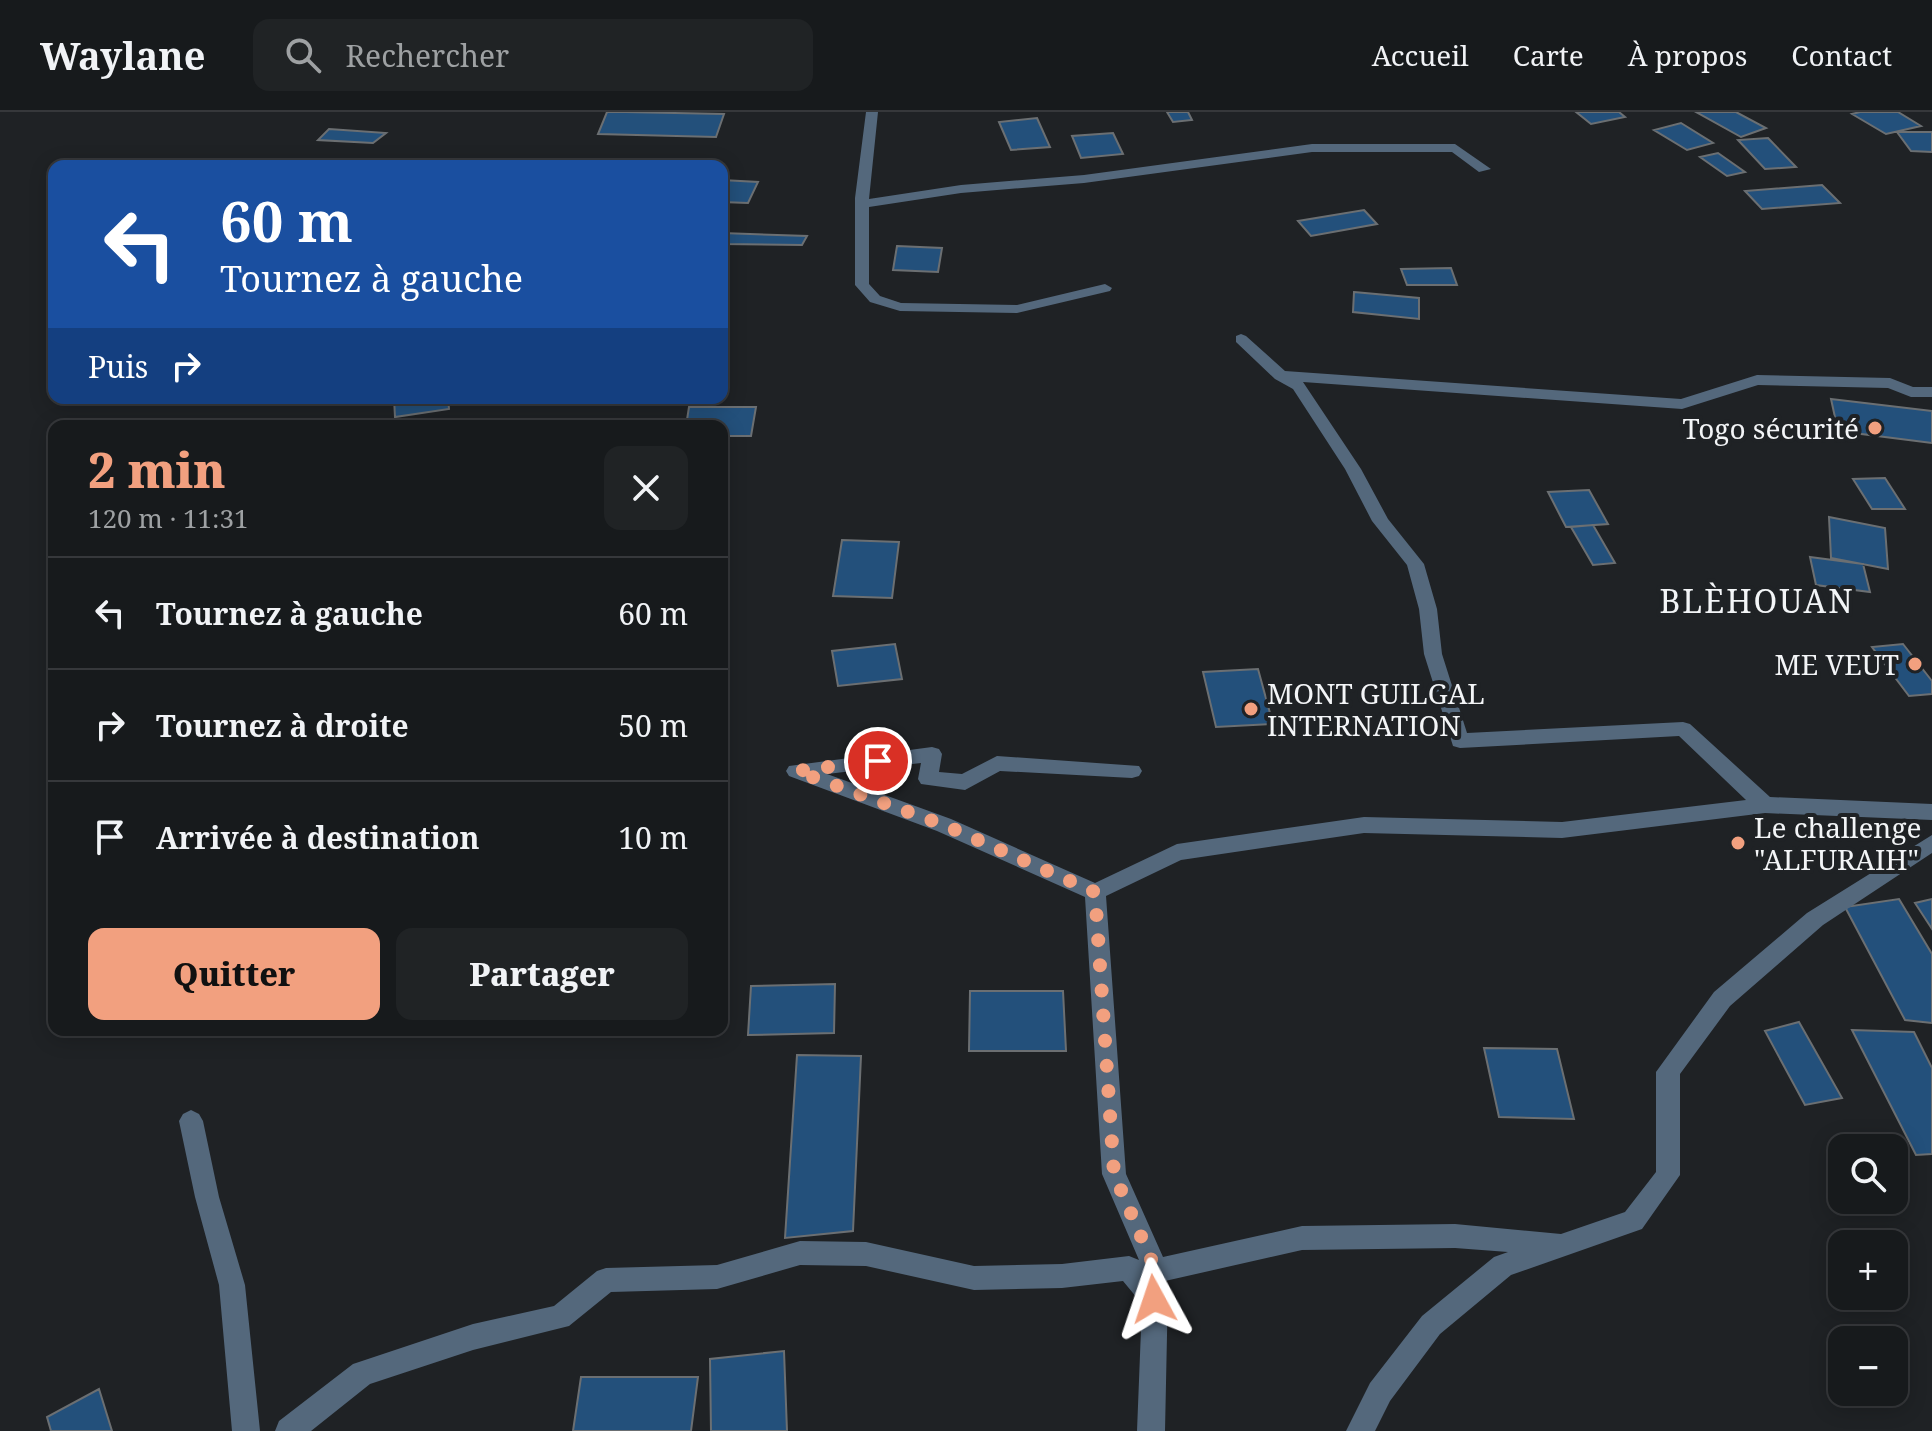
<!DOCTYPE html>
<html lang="fr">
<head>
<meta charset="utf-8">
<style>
	body { margin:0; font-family:"Noto Serif",serif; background:#202325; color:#f1f3f6; height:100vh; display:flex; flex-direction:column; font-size:30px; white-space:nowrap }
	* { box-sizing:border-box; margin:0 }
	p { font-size:26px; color:#9ea1a3 }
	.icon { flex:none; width:44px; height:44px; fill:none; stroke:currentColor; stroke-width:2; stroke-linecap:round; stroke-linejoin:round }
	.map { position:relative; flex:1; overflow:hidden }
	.sheet { position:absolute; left:48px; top:308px; width:680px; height:616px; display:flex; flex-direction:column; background:#171a1c; border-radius:16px; box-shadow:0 4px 20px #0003,0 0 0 2px #36383b }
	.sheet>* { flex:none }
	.banner { position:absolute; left:48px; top:48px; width:680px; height:244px; border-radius:16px; box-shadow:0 4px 20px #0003,0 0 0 2px #36383b; background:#1a4fa0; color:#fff; overflow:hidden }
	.tools { position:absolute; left:1828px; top:1022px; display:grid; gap:16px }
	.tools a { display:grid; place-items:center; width:80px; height:80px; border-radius:16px; background:#171a1c; box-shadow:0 4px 20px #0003,0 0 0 2px #36383b; font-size:40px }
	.pin { position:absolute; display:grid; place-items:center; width:68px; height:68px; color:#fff; margin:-34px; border:4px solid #fff; border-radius:50%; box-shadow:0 2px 8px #0007 }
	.me { position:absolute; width:88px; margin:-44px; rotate:355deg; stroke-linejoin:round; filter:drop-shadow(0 0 6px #0008) }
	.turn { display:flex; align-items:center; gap:28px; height:168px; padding:0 40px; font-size:36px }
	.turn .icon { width:104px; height:104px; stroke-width:2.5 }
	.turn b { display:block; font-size:56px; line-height:68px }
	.then { display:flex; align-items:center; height:76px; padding:0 40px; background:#0003; gap:16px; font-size:30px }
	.round { display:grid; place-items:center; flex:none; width:84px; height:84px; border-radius:16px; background:#202325 }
	.summary { display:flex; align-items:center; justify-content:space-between; height:136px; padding:0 40px }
	h1 { font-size:48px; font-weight:800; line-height:60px; color:#f2a07f }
	.primary-button { display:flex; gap:16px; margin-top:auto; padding:16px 40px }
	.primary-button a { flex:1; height:92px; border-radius:16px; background:#f2a07f; color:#111; font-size:32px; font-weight:800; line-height:92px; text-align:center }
	.primary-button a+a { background:#202325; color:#f1f3f6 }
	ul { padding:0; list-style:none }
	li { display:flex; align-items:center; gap:24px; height:112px; padding:0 40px; border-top:2px solid #36383b }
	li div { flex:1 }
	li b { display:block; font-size:30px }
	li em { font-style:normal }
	header { display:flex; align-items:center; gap:48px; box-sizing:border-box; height:112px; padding:0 40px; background:#171a1c; border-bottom:2px solid #36383b }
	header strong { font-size:38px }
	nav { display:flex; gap:44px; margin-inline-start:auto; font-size:28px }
	.search { width:560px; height:72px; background:#202325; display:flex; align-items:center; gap:20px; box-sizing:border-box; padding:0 28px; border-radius:16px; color:#9ea1a3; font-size:30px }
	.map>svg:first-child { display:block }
	.building { fill:#23507b; stroke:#6b6f72; stroke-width:2 }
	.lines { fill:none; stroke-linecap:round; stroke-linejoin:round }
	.street { fill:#54687c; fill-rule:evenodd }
	.route { stroke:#f2a07f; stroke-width:14; stroke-dasharray:0 25.2 }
	.poi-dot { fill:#f2a07f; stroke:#1f2225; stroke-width:3 }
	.labels { text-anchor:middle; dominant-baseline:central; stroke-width:8; stroke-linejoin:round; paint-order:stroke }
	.poi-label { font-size:28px; fill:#f3f5f7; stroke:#1f2225; text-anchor:end }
	.quarter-label { font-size:32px; letter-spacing:2px; fill:#f3f5f7; stroke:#1f2225 }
</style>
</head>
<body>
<header>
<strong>Waylane</strong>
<div class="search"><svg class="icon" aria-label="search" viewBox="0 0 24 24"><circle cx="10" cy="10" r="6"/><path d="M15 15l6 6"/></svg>Rechercher</div>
<nav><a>Accueil</a><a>Carte</a><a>À propos</a><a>Contact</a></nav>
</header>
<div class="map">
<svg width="1932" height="1319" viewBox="0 0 1932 1319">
	<rect width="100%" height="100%" fill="#1f2225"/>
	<path class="building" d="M607 0H625L724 2 716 25 598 22Z
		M1167 0H1188L1192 8 1173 10Z
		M1576 0H1619L1625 5 1591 12Z
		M1696 0H1736L1766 16 1741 25Z
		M1860 0H1898L1921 14 1886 22 1852 2Z
		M1037 6 1050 35 1011 38 999 10Z
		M1681 11 1713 31 1687 38 1654 18Z
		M329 17 386 21 373 31 318 28Z
		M1897 20H1932V40L1911 39Z
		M1113 21 1123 42 1081 46 1072 24Z
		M1768 26 1796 55 1765 57 1738 28Z
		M1718 41 1745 60 1727 64 1700 45Z
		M722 68 758 70 748 91 722 90Z
		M1822 73 1840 91 1762 97 1745 79Z
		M1364 98 1377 112 1311 124 1298 109Z
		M722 121 807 124 802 133 722 132Z
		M897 134 942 136 938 160 893 158Z
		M1451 156 1457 173H1407L1401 157Z
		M1354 180 1419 186V207L1353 200Z
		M394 286H448L449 297 395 305Z
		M1831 287 1932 299V331L1838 319Z
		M689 295H756L751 324H722V314H686Z
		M1885 366 1905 397H1872L1853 367Z
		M1589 378 1608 412 1566 415 1548 380Z
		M1829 405 1885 416 1888 457 1831 446Z
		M1593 413 1615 451 1593 453 1571 415Z
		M842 428 899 430 892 486 833 484Z
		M1810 445 1863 452 1870 480 1816 473Z
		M895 532 902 567 838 574 832 539Z
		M1903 532 1932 569V582L1909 584 1872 535Z
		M1258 557 1273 612 1216 615 1203 560Z
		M1899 787 1932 842V911L1905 908 1845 795Z
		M1932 787V817L1915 791Z
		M835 872 834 921 748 923 751 874Z
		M970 879H1063L1066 939H969Z
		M1799 910 1842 986 1805 993 1765 919Z
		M1852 918 1914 920 1932 956V1042L1916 1043Z
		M1484 936 1557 937 1574 1007 1499 1005Z
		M797 943 861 944 853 1119 785 1126Z
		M784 1239 787 1319H711L710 1247Z
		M581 1265H698L691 1319H573Z
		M99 1277 112 1319H51L47 1305Z"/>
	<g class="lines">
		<path class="street" d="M866 0H878L869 87 961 73 1084 63 1312 32H1455L1491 57 1479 60 1452 40H1312L1084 71 961 81 869 95V172L880 184 901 191 1017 193 1105 172 1112 176 1110 179 1017 201 900 199 870 190 855 173V86Z
			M1241 222 1246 224 1285 259 1681 287 1757 263 1890 266 1913 275H1932V285H1911L1888 276 1758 273 1682 297 1303 270 1361 357 1388 407 1424 452 1437 497 1442 542 1467 621 1683 610 1690 612 1770 685 1932 692V708L1765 701 1562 726 1364 721 1181 748 1106 784 1126 1062 1163 1145 1302 1114 1455 1112 1561 1122 1625 1100 1656 1060V960L1714 880 1807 801 1932 723V741L1823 813 1730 894 1680 962V1063L1642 1117 1511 1163 1440 1222 1390 1289 1375 1319H1346L1370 1271 1422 1204 1494 1145 1508 1140 1455 1136 1302 1138 1165 1169 1168 1175 1165 1319H1137L1142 1192 1123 1169 1062 1176 974 1178 866 1154 800 1153 717 1177 611 1180 569 1214 473 1238 370 1272 311 1319H275L279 1309 353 1252 473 1212 554 1194 597 1159 606 1156 717 1153 800 1129 866 1130 974 1154 1062 1152 1129 1144 1139 1148 1102 1062 1085 785 937 719 789 664 786 659 789 654 932 635 939 637 942 642 939 660 962 662 997 644 1139 654 1142 659 1139 664 1132 666 1000 659 965 678 921 672 918 667 921 651 827 662 951 707 1095 771 1177 732 1364 705 1562 710 1746 688 1679 624 1460 636 1453 634 1424 542 1419 497 1407 453 1372 409 1345 357 1293 277 1275 267 1236 230V224Z
			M191 998 199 1002 203 1009 219 1085 245 1173 260 1319H232L219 1173 195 1085 179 1009 183 1002Z"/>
	</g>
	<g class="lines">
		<path class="route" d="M878 649 796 659 944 713 1095 780 1114 1062 1156 1159 1154 1187"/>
	</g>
	<g class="poi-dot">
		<circle cx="1875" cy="316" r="8"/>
		<circle cx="1915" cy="552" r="8"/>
		<circle cx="1251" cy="597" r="8"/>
		<circle cx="1738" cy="731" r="8"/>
	</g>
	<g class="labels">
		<g class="poi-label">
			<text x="1859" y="316">Togo sécurité</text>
			<text x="1899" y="552">ME VEUT</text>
			<text x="1267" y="581" text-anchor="start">MONT GUILGAL<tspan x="1267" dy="32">INTERNATION</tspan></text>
			<text x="1754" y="715" text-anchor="start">Le challenge<tspan x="1754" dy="32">"ALFURAIH"</tspan></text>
		</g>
		<g class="quarter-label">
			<text x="1757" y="488">BLÈHOUAN</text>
		</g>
	</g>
</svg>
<div class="tools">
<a><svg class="icon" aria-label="search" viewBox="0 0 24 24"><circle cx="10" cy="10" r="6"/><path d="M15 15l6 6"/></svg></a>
<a>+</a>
<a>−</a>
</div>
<div class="pin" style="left:878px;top:649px;background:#d93025"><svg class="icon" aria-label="arrive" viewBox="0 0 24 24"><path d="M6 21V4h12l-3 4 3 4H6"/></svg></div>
<svg class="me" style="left:1154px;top:1187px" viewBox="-20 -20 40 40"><path d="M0-17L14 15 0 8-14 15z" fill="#f2a07f" stroke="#fff" stroke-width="4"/></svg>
<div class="banner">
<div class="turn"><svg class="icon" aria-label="left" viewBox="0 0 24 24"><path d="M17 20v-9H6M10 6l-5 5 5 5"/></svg><div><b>60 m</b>Tournez à gauche</div></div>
<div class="then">Puis<svg class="icon" aria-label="right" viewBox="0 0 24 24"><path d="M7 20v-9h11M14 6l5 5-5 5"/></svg></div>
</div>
<section class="sheet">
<div class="summary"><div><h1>2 min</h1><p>120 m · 11:31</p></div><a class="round"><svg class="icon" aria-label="close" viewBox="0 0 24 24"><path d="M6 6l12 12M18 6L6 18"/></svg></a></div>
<ul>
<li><svg class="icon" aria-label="left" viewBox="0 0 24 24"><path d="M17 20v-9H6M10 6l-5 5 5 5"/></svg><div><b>Tournez à gauche</b></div><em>60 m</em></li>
<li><svg class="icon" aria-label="right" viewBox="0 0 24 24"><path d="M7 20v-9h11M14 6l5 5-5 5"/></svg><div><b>Tournez à droite</b></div><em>50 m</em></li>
<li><svg class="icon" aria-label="arrive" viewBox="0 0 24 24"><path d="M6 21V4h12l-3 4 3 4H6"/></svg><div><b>Arrivée à destination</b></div><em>10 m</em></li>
</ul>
<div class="primary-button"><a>Quitter</a><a>Partager</a></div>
</section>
</div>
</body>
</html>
